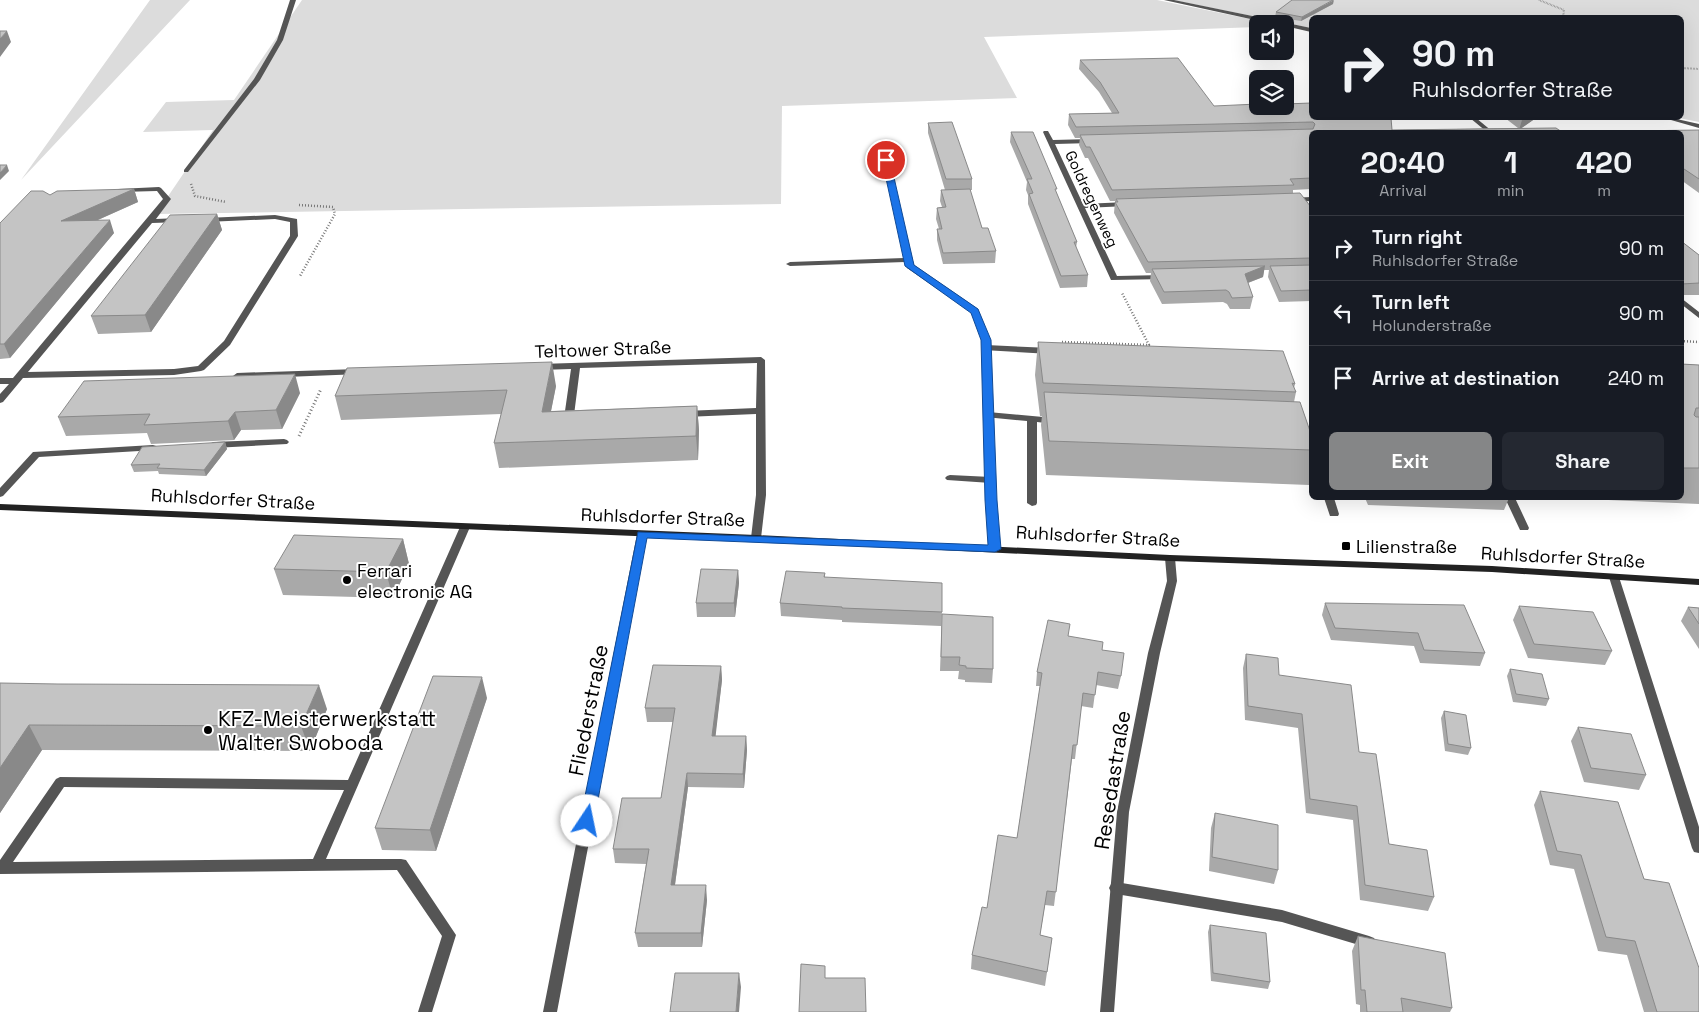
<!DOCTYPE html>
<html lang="en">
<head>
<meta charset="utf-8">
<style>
	body { margin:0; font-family:"Space Grotesk",sans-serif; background:#242831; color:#f1f3f6; height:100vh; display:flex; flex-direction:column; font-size:19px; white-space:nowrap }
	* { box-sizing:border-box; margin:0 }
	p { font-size:16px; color:#9ea1a6 }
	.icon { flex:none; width:28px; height:28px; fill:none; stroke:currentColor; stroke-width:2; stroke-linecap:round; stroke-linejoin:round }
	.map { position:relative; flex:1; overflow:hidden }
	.side { position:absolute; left:1309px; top:130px; width:375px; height:370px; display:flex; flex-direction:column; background:#171b24; border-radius:8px; box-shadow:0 5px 20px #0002 }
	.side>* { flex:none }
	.hud { position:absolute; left:1309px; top:15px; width:375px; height:105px; border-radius:8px; box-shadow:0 5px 20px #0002; background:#171b24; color:#f1f3f6; overflow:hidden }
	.buttons { position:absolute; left:1249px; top:15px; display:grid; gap:10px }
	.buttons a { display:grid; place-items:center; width:45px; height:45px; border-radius:8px; background:#171b24; box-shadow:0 5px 20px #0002; font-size:25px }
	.pin { position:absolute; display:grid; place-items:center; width:42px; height:42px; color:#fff; margin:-21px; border:2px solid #fff; border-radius:50%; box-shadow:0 1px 5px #0007 }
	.me { position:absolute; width:55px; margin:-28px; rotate:11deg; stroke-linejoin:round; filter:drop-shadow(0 0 4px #0008) }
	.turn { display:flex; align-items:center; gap:18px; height:105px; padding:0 20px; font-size:22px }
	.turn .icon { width:65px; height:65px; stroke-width:2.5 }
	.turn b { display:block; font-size:35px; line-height:42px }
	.eta { display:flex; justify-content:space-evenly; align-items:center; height:85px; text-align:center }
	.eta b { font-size:30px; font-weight:600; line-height:35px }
	.cta { display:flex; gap:10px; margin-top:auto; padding:10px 20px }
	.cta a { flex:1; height:58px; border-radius:8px; background:#858687; color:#fff; font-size:20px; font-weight:600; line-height:58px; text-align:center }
	.cta a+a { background:#242831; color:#f1f3f6 }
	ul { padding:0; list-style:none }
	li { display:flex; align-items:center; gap:15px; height:65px; padding:0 20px; border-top:1px solid #363941 }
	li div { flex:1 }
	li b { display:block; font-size:19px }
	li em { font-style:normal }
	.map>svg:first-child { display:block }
	.green { fill:#dcdcdc }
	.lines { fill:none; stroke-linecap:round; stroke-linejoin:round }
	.path-far2 { stroke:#777; stroke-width:2; stroke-dasharray:0.5 1; stroke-linecap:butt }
	.path-far1 { stroke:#777; stroke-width:2.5; stroke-dasharray:1 2; stroke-linecap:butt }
	.path { stroke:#777; stroke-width:3; stroke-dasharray:1 2.5; stroke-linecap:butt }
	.lane { fill:#555; fill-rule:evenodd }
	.street { fill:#555; fill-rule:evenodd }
	.secondary { fill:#222; fill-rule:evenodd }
	.wall { fill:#a9a9a9 }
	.shaded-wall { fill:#898989 }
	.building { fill:#c4c4c4; stroke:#898989 }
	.route { fill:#1a73e8; stroke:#114b97 }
	.poi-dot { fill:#000; stroke:#fff; stroke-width:2 }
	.labels { text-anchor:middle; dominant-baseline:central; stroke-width:4; stroke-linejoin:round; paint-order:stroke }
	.far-street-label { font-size:15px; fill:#000; stroke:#fff }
	.street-label { font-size:18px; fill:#000; stroke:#fff }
	.poi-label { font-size:18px; fill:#000; stroke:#fff; text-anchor:start }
	.near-street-label { font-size:21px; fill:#000; stroke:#fff }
	.near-poi-label { font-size:21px; fill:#000; stroke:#fff; text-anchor:start }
</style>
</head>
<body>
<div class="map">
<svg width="1699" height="1012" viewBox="0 0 1699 1012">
	<rect width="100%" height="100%" fill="#fff"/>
	<path class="green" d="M150 0H190L21 180Z
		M302 0H1157L1275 24H1258L1257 27 984 37 1017 98 782 106 781 204 156 214 213 130 143 132 166 102 234 100Z
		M1173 0H1699V122L1679 118H1681V18H1311V28Z"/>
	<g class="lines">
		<path class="path-far2" d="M1539 0 1564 10 1563 18
			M1681 68 1699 69"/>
		<path class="path-far1" d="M191 184 195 196 226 202
			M299 205 333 207 335 214 300 276
			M1681 341 1699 342
			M1062 342 1149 345 1122 293"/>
		<path class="path" d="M299 436 321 389"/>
		<path class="lane" d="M290 0H296L283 40 260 80 188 172H184V170L254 79 277 40Z
			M1164 0H1174L1311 28V32L1285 26V24H1273Z
			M1664 118H1672L1699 124V128Z
			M159 187 161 188 171 199 156 219 179 218H182V222L152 223 28 372 174 369 198 366 224 341 290 236V222L275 219 206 222 202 220 206 218 275 215 297 219 298 236 230 345 204 370 201 371 174 375 23 378 3 402 0 403V394L9 384H0V378H13L163 199 157 191 120 192 117 190 118 189Z
			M986 345 1050 348 1054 351 1050 354 983 350V346Z
			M761 357 765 360 766 495 761 538 756 541 751 538 756 495V414L685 417 680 414 685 411 756 408 757 363 580 368 574 415 580 418 575 421 566 420 564 418 571 369 540 370 536 367 540 364Z
			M358 369 361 370 362 372 361 374 237 379 233 376 237 373Z
			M988 412 1054 418 1059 421 1054 424 1037 422V503L1036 505 1032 506 1027 503V421L985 417 983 415 985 413Z
			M284 439 287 440 289 442 287 444 213 448 208 445 213 442Z
			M153 445 156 446 158 448 156 450 39 457 3 496 0 497V488L33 452Z
			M950 475 991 477 996 480 991 483 947 480 945 478 947 476Z
			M1324 498H1334L1339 514 1338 516H1330Z
			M1505 498H1515L1529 528 1528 530H1520Z
			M465 524 470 527 326 859H401L406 860 456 935 432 1012H418L442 936 397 870 0 874V860L56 779 60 777 348 780 460 527ZM64 787 344 790 313 859 13 862Z
			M1116 882 1282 910 1369 936 1374 938 1376 942 1374 946 1369 948 1282 922 1116 894 1111 892 1109 888 1111 884Z"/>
		<path class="street" d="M1470 118H1476L1493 132H1487Z
			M1044 131H1048L1053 140 1092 139 1095 141 1092 143 1055 144 1083 204 1127 202 1131 204 1127 206 1085 208 1117 276 1164 275 1168 277 1167 279 1111 280 1043 132Z
			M884 159 889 160 914 265 978 309 990 340 996 501 1000 549 999 551 995 552 990 549 986 501 982 340 971 312 907 268 905 262 790 266 786 264 790 262 904 258Z
			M1311 197V201L1291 202 1287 200 1291 198Z
			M1681 298 1699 312V318L1681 304Z
			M642 531 647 534 557 1012H543L637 534Z
			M1170 555 1175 558 1177 581 1160 653 1129 812 1114 1012H1100L1117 812 1148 653 1167 581 1165 558Z
			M1614 574 1619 577 1699 827V853L1694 852 1692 848 1609 577Z"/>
		<path class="secondary" d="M0 504 756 535 1170 555 1492 566 1699 579V585L1492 572 1170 561 756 541 0 510Z"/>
	</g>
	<path class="wall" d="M1333 4 1301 21 1275 17 1276 12Z
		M1080 60 1214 106 1392 130 1518 128 1505 118H1536L1521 128 1562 132 1699 130V193L1681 180V132H1311V189L1293 190V193L1311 207V301L1279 302 1268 277 1269 270H1264L1263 277 1248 283 1253 297 1250 309H1230L1227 304 1223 302 1162 304 1150 281 1151 273H1146L1114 213 1115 201H1110L1088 158H1085L1079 145 1080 138H1075L1068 125 1069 114 1112 113 1099 92 1079 69Z
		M928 123 972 179V190H970L982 228 996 251 995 263 943 264 937 240V229H939L936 219 937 208 942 207 940 201 941 190H945L928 133Z
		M1011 132 1056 192 1077 242 1076 248 1088 275 1087 287 1060 288 1028 204V195L1026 190 1027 182 1010 142Z
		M134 189 138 202 98 220 114 233 10 358 0 359V223L50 195Z
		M217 214 222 230 151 332 98 334 91 316Z
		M1681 241 1699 255V295H1681Z
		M1038 342 1295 384 1294 388 1296 392 1294 402 1311 434V476L1309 485 1046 475 1041 425 1042 416H1040L1035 375Z
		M1311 363V373L1310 370Z
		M1681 364 1699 365V504L1563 498H1681Z
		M556 386 551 411 697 406 699 430 698 460 499 468 494 443 501 414 341 420 335 396Z
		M300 393 282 429 241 430 234 440 151 444 147 433 66 436 58 417Z
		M225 442 227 449 206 476 159 474 158 471 134 472 131 465Z
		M1365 498H1509L1504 510 1368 505Z
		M403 539 409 564 393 598 283 595 274 569Z
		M738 570 739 583 735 617H697L696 603Z
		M825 573V577L942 612 941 626 842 622V620L781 616 780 603Z
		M1325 603 1485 653 1480 666 1420 663 1414 646 1331 640 1322 615Z
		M1519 606 1612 651 1605 665 1528 658 1513 620Z
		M1688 607 1699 608V649L1681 621Z
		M942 614 993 669 992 683 965 682V680L958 679 959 671H940Z
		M1069 637 1102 650 1121 676 1118 689 1096 685 1093 708 1081 706 1075 759H1072L1054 906 1045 905 1040 935 1052 938 1045 986 971 969 972 955 987 908 1017 838 1040 686H1036L1037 672Z
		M1246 654 1279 675 1359 752 1389 844 1434 897 1428 911 1360 900 1353 820 1306 813 1298 728 1245 720 1243 668Z
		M721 666 722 680 715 736H746L747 750 744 788 688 787 675 885 707 900 702 947H638L635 933 646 864 615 863 613 849 661 798 673 722H647L645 708Z
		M1510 669 1549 699 1546 706 1513 702 1507 676Z
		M0 683 327 709 310 751 42 750 0 813Z
		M487 698 436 851 382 850 375 828Z
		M1444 711 1471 748 1468 755 1445 751 1441 718Z
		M1578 727 1646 775 1639 790 1584 782 1571 741Z
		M1540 791 1644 879 1699 1012H1644L1627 955 1598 951 1574 869 1550 865 1534 805Z
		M1215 813 1278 870 1274 884 1209 871 1211 828Z
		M1210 925 1270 982 1268 989 1211 981 1208 932Z
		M1358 936 1452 1008 1450 1012H1360V1005L1356 1004 1352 951Z"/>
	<path class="shaded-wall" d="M1334 0 1333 4 1301 21 1302 17Z
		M7 31 11 42 0 57V39Z
		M1525 118H1536L1519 130 1522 120Z
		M7 165 9 171 0 180V173Z
		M134 189 138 202 66 234 61 221Z
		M217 214 222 230 151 332 145 315Z
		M110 220 114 233 10 358 4 344Z
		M1265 266 1263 277 1242 285 1245 274Z
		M552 362 556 386 546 436 542 412Z
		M295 374 300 393 282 429 276 410Z
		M697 406 699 430 698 460 696 436Z
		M235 412 241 430 234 440 228 421Z
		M225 442 227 449 206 476 204 470Z
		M403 539 409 564 393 598 386 572Z
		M738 570 739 583 735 617 734 603Z
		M721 666 722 680 714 750 712 736Z
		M482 677 487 698 436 851 430 830Z
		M319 685 327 709 310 751 301 726Z
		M29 725 42 750 0 813V768Z
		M746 736 747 750 744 788 743 774Z
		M687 773 688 787 673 899 671 885Z
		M706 885 707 900 702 947 701 933Z
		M739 973 741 987 739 1012H736Z"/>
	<path class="building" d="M1292 0H1333L1302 17 1276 12Z
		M0 31H7L0 39Z
		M1178 58 1214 106 1258 104V106H1285V104L1311 103V118H1391L1392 130 1556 128 1562 132 1699 130V179L1681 167V132H1311V178L1290 179 1294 185 1112 190 1090 147H1086L1080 135 1313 129 1315 124 1313 122 1076 127 1069 114 1119 113 1100 82 1080 60Z
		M952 122 972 179H946L928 123Z
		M1011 132H1033L1057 189H1055L1077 242H1074L1088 275 1061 276 1029 194 1033 193 1027 179H1032Z
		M0 165H7L0 173Z
		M134 189 61 221 110 220 4 344H0V223L31 191H43L50 195 57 191Z
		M970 189 982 228H988L996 251 943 253 937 229H942L937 208 946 207 941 190Z
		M1300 193 1311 207V258L1148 262 1115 202H1118L1116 199Z
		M217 214 145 315 91 316 170 215Z
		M1681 241 1699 255V283L1681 284Z
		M1311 265V290L1281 291 1270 266Z
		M1265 266 1245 274 1253 297 1232 298 1229 292 1226 290 1164 292 1152 269Z
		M1038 342 1283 351 1295 384 1292 383 1296 392 1043 383Z
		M552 362 542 412 697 406 696 436 494 443 507 390 335 396 347 368Z
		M1681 364 1699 365V408H1696L1694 415 1696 417H1699V468H1681Z
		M295 374 276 410 235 412 228 421 144 425 150 414 58 417 84 381Z
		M1044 392 1300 402 1311 434V450L1049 441Z
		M225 442 204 470 157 468 160 464 131 465 142 447Z
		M294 535 403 539 386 572 274 569Z
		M701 569 738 570 734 603H696Z
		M786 571 825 573 824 577 942 583V612L842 608V607L780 603Z
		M1325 603 1464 605 1485 653 1424 650 1418 633 1335 628Z
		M1519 606 1593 612 1612 651 1534 644Z
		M1688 607 1699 608V624Z
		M942 614 993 617V669L966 668V666L959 665 960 657H941Z
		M1048 620 1070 624 1068 636 1103 642 1102 650 1124 653 1121 676 1098 672 1095 695 1083 693 1077 745H1073L1056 892 1047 891 1040 935 1052 938 1047 972 972 955 982 907 987 908 998 835 1017 838 1042 673 1037 672Z
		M1246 654 1278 658 1279 675 1351 685 1359 752 1376 754 1389 844 1427 850 1434 897 1365 885 1357 806 1310 799 1302 714 1248 706Z
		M653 665 721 666 712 736H746L743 774 687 773 671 885H706L701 933H635L649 849H613L622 798H661L675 708H645Z
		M1510 669 1542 674 1549 699 1516 694Z
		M433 676 482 677 430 830 375 828Z
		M0 683 58 684 319 685 301 726 29 725 0 768Z
		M1444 711 1466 715 1471 748 1448 744Z
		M1578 727 1631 734 1646 775 1591 768Z
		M1540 791 1618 802 1644 879 1669 883 1699 968V1012H1657L1635 941 1606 937 1581 855 1557 851Z
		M1215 813 1278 825V870L1212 857Z
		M1210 925 1266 933 1270 982 1213 973Z
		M1358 936 1445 953 1452 1008 1401 998 1403 1012H1367L1365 990H1361Z
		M801 964 825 966V978H865L866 1012H799Z
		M675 973H739L736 1012H670Z"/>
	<path class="route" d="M886 158 890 160 914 265 978 309 991 340 997 500 1001 549 995 552 647 538 594 821 592 825 587 827 582 825 580 821 638 532 988 545 985 500 981 340 971 313 905 266 882 160Z"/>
	<g class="poi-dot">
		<rect x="1341" y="541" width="10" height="10" rx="2.5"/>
		<circle cx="347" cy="580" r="5"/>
		<circle cx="208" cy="730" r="5"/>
	</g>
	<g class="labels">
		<g class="far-street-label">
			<text transform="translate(1092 199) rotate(65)">Goldregenweg</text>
		</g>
		<g class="street-label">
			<text transform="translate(603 349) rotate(-2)">Teltower Straße</text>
			<text transform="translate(233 499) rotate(3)">Ruhlsdorfer Straße</text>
			<text transform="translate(663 517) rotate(2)">Ruhlsdorfer Straße</text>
			<text transform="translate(1098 536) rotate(3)">Ruhlsdorfer Straße</text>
			<text transform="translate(1563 557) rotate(3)">Ruhlsdorfer Straße</text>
		</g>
		<g class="poi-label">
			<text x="1356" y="546">Lilienstraße</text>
			<text x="357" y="570">Ferrari<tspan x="357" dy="21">electronic AG</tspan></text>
		</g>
		<g class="near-street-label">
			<text transform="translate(588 710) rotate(-79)">Fliederstraße</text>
			<text transform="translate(1112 780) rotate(-81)">Resedastraße</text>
		</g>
		<g class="near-poi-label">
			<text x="218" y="718">KFZ-Meisterwerkstatt<tspan x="218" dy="24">Walter Swoboda</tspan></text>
		</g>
	</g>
</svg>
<div class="buttons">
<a><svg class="icon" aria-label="sound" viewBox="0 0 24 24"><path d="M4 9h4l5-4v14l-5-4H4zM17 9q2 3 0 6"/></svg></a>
<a><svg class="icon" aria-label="layers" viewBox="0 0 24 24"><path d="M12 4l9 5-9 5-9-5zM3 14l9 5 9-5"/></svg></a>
</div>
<div class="pin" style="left:886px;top:160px;background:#d93025"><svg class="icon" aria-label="arrive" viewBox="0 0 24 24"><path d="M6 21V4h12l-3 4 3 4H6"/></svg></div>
<svg class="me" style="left:587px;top:821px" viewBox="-20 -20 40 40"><circle r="19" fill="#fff"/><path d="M0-13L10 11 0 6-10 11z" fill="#1a73e8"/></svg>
<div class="hud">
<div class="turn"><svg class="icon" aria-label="right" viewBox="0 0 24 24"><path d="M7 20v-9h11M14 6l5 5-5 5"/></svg><div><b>90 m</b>Ruhlsdorfer Straße</div></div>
</div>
<section class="side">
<div class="eta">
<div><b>20:40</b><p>Arrival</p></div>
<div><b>1</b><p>min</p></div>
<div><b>420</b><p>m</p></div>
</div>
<ul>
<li><svg class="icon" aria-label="right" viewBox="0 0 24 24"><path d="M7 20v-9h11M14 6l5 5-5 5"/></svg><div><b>Turn right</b><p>Ruhlsdorfer Straße</p></div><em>90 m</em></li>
<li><svg class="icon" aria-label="left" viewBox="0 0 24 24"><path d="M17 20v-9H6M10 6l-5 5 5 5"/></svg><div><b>Turn left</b><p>Holunderstraße</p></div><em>90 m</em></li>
<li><svg class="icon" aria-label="arrive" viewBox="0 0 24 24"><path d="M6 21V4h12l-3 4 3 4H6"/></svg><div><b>Arrive at destination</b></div><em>240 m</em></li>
</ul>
<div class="cta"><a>Exit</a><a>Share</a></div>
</section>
</div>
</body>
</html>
